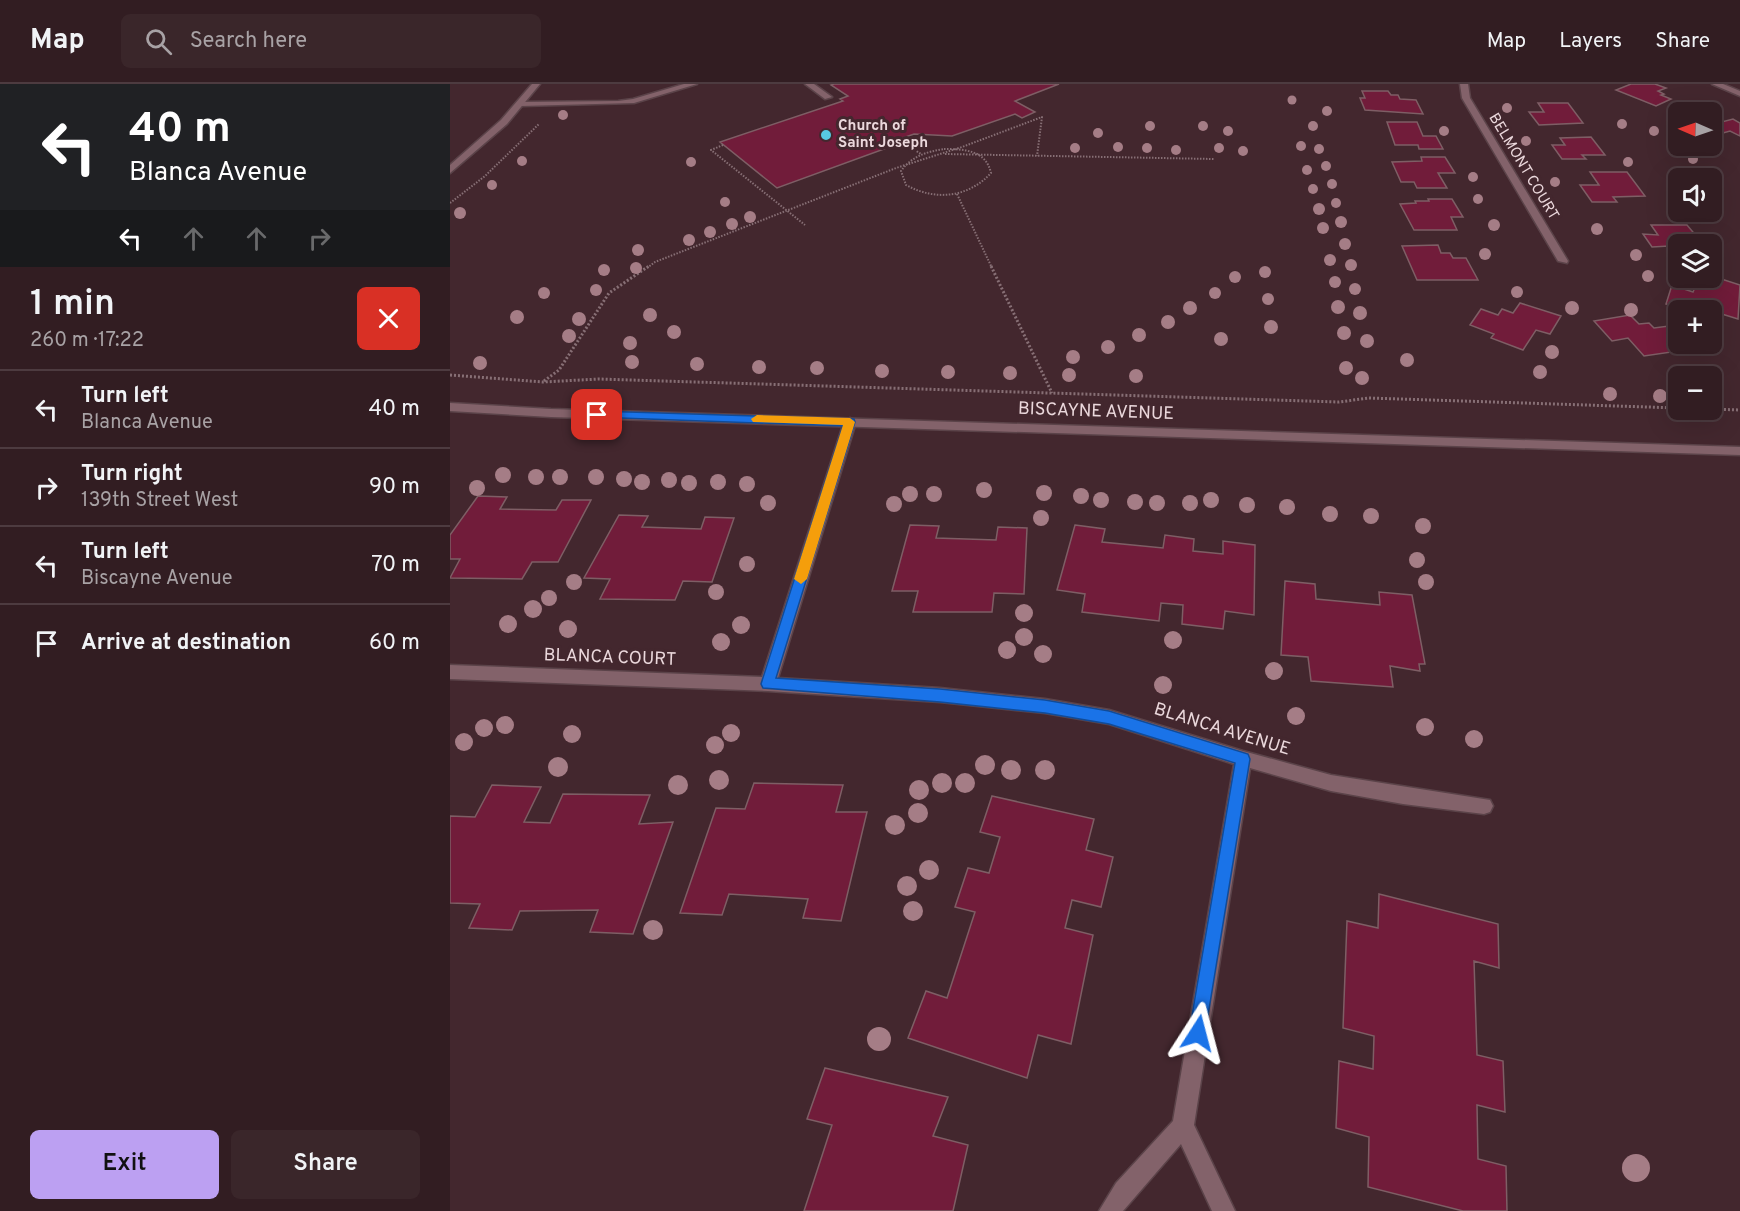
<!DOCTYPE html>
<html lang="en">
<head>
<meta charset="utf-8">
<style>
	body { margin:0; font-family:Overpass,sans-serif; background:#3a262a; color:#f1f3f6; height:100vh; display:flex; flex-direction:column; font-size:22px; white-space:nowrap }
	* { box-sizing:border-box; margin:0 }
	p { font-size:20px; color:#a8a2a5 }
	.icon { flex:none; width:33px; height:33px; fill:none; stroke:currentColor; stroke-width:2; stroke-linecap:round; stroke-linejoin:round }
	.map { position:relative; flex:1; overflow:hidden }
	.details { display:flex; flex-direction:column; background:#321d22; width:450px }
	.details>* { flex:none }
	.hud { background:#202124; color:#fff; overflow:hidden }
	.needle { width:39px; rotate:272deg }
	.buttons { position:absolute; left:1218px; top:18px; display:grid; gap:12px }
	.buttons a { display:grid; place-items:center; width:54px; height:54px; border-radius:9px; background:#321d22; box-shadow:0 6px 24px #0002,0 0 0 2px #4d3b40; font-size:30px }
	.pin { position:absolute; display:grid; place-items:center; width:51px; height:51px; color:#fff; margin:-26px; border-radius:12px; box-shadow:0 3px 9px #0006 }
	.me { position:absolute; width:66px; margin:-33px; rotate:9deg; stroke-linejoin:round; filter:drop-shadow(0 0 4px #0008) }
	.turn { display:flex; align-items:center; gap:21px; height:126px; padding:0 30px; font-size:27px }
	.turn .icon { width:78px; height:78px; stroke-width:2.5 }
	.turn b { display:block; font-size:42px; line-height:51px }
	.lanes { display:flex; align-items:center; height:57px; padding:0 30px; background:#0003; justify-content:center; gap:30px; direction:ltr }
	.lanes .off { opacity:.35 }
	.round { display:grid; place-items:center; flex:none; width:63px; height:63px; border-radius:9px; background:#3a262a }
	.overview { display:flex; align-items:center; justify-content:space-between; height:102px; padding:0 30px }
	h1 { font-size:36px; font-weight:600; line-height:45px }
	.cta { display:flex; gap:12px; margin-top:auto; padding:12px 30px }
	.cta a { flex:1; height:69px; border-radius:9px; background:#bca0f2; color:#111; font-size:24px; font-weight:600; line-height:69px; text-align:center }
	.cta a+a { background:#3a262a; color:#f1f3f6 }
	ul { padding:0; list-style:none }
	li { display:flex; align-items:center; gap:18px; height:78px; padding:0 30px; border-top:2px solid #4d3b40 }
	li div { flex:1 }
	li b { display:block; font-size:22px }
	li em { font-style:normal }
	header { display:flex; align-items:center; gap:36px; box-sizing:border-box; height:84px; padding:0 30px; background:#321d22; border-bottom:2px solid #4d3b40 }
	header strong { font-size:28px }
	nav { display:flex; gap:33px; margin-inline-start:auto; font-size:21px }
	.search { width:420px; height:54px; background:#3a262a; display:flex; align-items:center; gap:15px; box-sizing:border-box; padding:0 21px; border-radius:9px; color:#a8a2a5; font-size:22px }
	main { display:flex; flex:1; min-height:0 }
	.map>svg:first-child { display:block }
	.building { fill:#711c3a; stroke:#7e5e65; stroke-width:1.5 }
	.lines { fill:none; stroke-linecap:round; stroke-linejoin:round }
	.lane-casing { stroke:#5b4349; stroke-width:3 }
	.street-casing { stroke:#5b4349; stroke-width:3 }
	.secondary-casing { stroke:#5b4349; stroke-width:3 }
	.path-far1 { stroke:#876f75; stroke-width:2; stroke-dasharray:1.5 1.5; stroke-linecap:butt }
	.path { stroke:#876f75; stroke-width:3; stroke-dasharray:2 2; stroke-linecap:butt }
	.lane { fill:#83626a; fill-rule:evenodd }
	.street { fill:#83626a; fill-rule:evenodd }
	.secondary { fill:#83626a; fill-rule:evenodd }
	.tree { fill:#a57d86 }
	.route { fill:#1a73e8; stroke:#114b97; stroke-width:1.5 }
	.slow { fill:#f59e0b }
	.poi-dot { fill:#57c9e2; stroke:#43272e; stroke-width:2 }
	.labels { text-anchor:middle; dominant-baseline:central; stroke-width:6; stroke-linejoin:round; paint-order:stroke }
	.far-poi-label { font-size:15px; font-weight:bold; fill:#ebd8dc; stroke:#43272e; text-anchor:start }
	.far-street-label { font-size:15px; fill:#ebd8dc; stroke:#43272e }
	.street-label { font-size:18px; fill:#ebd8dc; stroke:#43272e }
</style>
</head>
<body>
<header>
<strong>Map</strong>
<div class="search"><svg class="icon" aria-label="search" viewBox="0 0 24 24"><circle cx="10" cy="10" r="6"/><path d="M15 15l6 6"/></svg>Search here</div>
<nav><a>Map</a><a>Layers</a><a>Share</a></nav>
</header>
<main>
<section class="details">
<div class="hud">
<div class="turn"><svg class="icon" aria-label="left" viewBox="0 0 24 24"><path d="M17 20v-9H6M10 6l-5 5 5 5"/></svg><div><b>40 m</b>Blanca Avenue</div></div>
<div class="lanes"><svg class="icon" aria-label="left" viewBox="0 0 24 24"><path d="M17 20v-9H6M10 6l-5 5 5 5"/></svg><svg class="icon off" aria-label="ahead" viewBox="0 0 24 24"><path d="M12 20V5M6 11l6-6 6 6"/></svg><svg class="icon off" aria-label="ahead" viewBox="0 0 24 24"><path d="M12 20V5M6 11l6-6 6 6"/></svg><svg class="icon off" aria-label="right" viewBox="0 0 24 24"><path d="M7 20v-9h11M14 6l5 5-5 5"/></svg></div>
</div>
<div class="overview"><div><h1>1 min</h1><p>260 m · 17:22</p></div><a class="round" style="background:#d93025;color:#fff"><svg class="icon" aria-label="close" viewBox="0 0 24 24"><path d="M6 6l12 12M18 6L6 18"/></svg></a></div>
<ul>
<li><svg class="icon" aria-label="left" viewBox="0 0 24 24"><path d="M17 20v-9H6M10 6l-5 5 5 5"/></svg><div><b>Turn left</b><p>Blanca Avenue</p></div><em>40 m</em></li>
<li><svg class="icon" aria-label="right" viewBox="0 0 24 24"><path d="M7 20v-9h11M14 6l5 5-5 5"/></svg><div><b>Turn right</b><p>139th Street West</p></div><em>90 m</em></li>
<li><svg class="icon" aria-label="left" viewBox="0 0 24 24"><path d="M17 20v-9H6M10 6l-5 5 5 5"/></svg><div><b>Turn left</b><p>Biscayne Avenue</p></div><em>70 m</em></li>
<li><svg class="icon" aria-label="arrive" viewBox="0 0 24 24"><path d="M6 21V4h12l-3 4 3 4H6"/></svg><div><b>Arrive at destination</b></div><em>60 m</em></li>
</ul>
<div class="cta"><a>Exit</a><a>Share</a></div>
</section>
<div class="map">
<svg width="1290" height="1127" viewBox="0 0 1290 1127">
	<rect width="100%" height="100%" fill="#43272e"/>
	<path class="building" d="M384 0H609L565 17 585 28 572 34 565 30 502 52 464 50 430 62 434 65 327 104 270 58 393 17 390 15 398 12 381 1Z
		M1181 0H1205L1216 4 1208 7 1214 10 1211 11 1221 15 1206 22 1166 6Z
		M912 7H938L941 11H948L950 15 966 16 973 30 915 26 910 14H915Z
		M1088 19H1118L1133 39 1089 41 1079 28H1094Z
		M1262 33 1268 39 1283 35 1290 39V52L1280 47 1262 52Z
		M937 38H967L973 52H986L993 65H969L968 61H945Z
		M1141 53 1155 71H1132L1136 75H1112L1102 61H1115L1110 54Z
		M971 73H995L1005 89H988L997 104H967L964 98H951L942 78 972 77Z
		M1140 88H1177L1195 112 1163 113 1167 118H1142L1130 101H1149Z
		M978 115H1002L1013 133H1001L1007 146H964L950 120 966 119 965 117H979Z
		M1201 141H1237L1253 160 1202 163 1193 150 1208 151Z
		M988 161 991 169H1000L1003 174H1016L1028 196H967L952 162Z
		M1262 192 1290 201 1288 235 1249 223 1248 226H1235L1216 220 1222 201 1243 208 1249 194Z
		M1070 219 1111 232 1100 250 1086 246 1073 266 1041 254 1044 250 1020 241 1031 225 1048 231 1052 225 1063 229Z
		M1180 231 1189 240 1199 239 1204 244 1219 242 1228 251V260H1237L1242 265 1194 272 1178 254 1162 257 1144 237Z
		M28 412 57 413 50 425 106 426 112 416H141L108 478H82L72 495 0 494 10 475H0V451Z
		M169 431 198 432 192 443 251 445 255 433 284 434 262 498 233 497 225 516 150 515 160 495 134 494Z
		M460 441 489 442 486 454 546 456 548 443 577 444 574 510 544 509 542 528H463L468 507H442Z
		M625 441 655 445 652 458 713 464 715 451 744 455 743 467 773 470V457L805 461 804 531 775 527 773 545 732 540 733 521 711 519 709 537 632 528 635 510 607 506Z
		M835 497 865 500 866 515 930 521 929 508 962 511 975 580H969L970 587 940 582 943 603 861 597 858 573 831 571Z
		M304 699 393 701 386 728H417L391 837 353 834 358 815 279 810 272 831 230 829 266 724 295 725Z
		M42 701 91 703 74 738 100 739 113 710 200 711 189 740 223 738 183 850 140 848 148 826 70 827 62 846 19 844 30 820 0 819V732L25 733Z
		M542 712 644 735 636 766 663 773 651 823 622 816 615 844 643 851 621 960 588 951 577 994 458 954 476 907 497 914 525 828 505 823 518 784 539 789 550 753 530 748Z
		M929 810 1048 840 1049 884 1024 877 1027 971 1053 977 1055 1028 1027 1021 1028 1075 1056 1082 1057 1127H1013L918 1103 919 1053 886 1044 889 977 923 985 924 952 893 944 897 837 928 844Z
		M375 984 498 1013 483 1052 518 1061 503 1127H354L382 1041 357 1035Z"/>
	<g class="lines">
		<g class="lane-casing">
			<path id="lane" d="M234 0H247L184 19 71 22 67 20 71 18 168 17 183 15Z
				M355 0H364L382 13 375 15Z"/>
		</g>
		<g class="street-casing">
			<path id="street" d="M1010 0H1018L1020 14 1118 177 1117 179 1108 177 1012 14Z
				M1262 0H1273L1290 7V12Z
				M400 334 406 338 328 594 490 604 595 615 659 626 793 667 881 691 1040 716 1043 722 1040 728 1034 730 953 720 881 707 800 684 744 1041 785 1127H762L731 1060 673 1127H649L666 1099 723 1037 784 680 659 640 595 629 490 618 318 607 0 595V581L312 593 394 338Z"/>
		</g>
		<g class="secondary-casing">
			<path id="secondary" d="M82 0H90L57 40 0 89V81L51 36Z
				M0 319 101 325 1290 363V371L101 333 0 327Z"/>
		</g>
		<path class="path-far1" d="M449 56 471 70
			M273 61 261 66 355 141
			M494 65C514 65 536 66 541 89 518 114 485 117 456 101L451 87C462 72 476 68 494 65Z
			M495 70 764 75
			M507 110 542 184
			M0 119 35 92 89 40
			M197 184 205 178 446 84 512 63 592 33 587 72"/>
		<path class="path" d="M541 182 602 309
			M0 291 93 298 149 295 889 318 919 314 1228 324
			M94 297 109 286 159 209 199 182
			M1262 325 1290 326"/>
		<use href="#lane" class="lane"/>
		<use href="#street" class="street"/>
		<use href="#secondary" class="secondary"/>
	</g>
	<g class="tree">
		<circle cx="842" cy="16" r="4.5"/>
		<circle cx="1057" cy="24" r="5"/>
		<circle cx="877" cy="27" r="5"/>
		<circle cx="113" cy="31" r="5"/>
		<circle cx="1172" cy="40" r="5"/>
		<circle cx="700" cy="42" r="5"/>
		<circle cx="753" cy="42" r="5"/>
		<circle cx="863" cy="42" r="5"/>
		<circle cx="778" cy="47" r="5"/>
		<circle cx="994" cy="47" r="5"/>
		<circle cx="1204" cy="47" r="5"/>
		<circle cx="648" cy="49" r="5"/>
		<circle cx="1076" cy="57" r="5"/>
		<circle cx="851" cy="62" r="5"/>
		<circle cx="668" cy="63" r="5"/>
		<circle cx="625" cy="64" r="5"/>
		<circle cx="697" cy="64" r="5"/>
		<circle cx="769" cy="64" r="5"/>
		<circle cx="869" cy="65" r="5"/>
		<circle cx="726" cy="66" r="5"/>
		<circle cx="793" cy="67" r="5"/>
		<circle cx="1243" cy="75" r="5"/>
		<circle cx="72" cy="77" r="5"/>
		<circle cx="241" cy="78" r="5"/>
		<circle cx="1178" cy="78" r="5"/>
		<circle cx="876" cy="82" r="5"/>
		<circle cx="857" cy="86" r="5"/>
		<circle cx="1023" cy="93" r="5"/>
		<circle cx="1105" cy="98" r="5"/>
		<circle cx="882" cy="100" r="5"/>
		<circle cx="42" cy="101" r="5"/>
		<circle cx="863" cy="105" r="5"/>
		<circle cx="1028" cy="115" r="5"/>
		<circle cx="275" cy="118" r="5"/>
		<circle cx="886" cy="119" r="5"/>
		<circle cx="869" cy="125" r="6"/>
		<circle cx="10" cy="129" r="6"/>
		<circle cx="300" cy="133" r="6"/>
		<circle cx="891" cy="138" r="6"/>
		<circle cx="282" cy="140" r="6"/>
		<circle cx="1044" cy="141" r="6"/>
		<circle cx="873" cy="144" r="6"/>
		<circle cx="1147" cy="145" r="6"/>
		<circle cx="260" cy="148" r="6"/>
		<circle cx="239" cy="156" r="6"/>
		<circle cx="895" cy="160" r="6"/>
		<circle cx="188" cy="166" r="6"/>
		<circle cx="1035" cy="170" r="6"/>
		<circle cx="1186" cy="171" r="6"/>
		<circle cx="880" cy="176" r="6"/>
		<circle cx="901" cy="181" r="6"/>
		<circle cx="186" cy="184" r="6"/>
		<circle cx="154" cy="186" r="6"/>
		<circle cx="815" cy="188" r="6"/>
		<circle cx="1198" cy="192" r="6"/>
		<circle cx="785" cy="193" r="6"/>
		<circle cx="885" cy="198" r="6"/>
		<circle cx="905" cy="205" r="6"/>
		<circle cx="146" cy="206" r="6"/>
		<circle cx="1067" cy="208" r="6"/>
		<circle cx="94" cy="209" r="6"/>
		<circle cx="765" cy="209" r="6"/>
		<circle cx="818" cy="215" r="6"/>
		<circle cx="888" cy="223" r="7"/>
		<circle cx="740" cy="224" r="7"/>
		<circle cx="1122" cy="224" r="7"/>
		<circle cx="1181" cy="226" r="7"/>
		<circle cx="910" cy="229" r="7"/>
		<circle cx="200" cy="231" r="7"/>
		<circle cx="67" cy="233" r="7"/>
		<circle cx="129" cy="235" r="7"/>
		<circle cx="718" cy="238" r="7"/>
		<circle cx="821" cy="243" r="7"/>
		<circle cx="224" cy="248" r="7"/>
		<circle cx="894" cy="249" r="7"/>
		<circle cx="689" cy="251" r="7"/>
		<circle cx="119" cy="252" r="7"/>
		<circle cx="771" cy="255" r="7"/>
		<circle cx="917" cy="257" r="7"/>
		<circle cx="180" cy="259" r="7"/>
		<circle cx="658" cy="263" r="7"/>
		<circle cx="1102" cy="268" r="7"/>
		<circle cx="623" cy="273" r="7"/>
		<circle cx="957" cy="276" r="7"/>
		<circle cx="182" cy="278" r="7"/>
		<circle cx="30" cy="279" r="7"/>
		<circle cx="247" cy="280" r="7"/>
		<circle cx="309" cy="283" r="7"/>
		<circle cx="367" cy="284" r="7"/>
		<circle cx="896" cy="284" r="7"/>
		<circle cx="432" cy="287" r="7"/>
		<circle cx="498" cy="288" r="7"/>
		<circle cx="1090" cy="288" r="7"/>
		<circle cx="560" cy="289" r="7"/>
		<circle cx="619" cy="291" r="7"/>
		<circle cx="686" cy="292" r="7"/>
		<circle cx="912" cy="294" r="7"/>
		<circle cx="1160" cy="310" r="7"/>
		<circle cx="1210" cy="312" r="7"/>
		<circle cx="53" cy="391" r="8"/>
		<circle cx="86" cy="393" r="8"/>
		<circle cx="110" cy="393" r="8"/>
		<circle cx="146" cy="393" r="8"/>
		<circle cx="174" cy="395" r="8"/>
		<circle cx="219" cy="396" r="8"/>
		<circle cx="192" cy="398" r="8"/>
		<circle cx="268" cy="398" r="8"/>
		<circle cx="239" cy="399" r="8"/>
		<circle cx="297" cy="400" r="8"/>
		<circle cx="27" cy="404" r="8"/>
		<circle cx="534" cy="406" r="8"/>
		<circle cx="594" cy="409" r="8"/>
		<circle cx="460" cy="410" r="8"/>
		<circle cx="484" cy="410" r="8"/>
		<circle cx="631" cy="412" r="8"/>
		<circle cx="651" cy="416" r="8"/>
		<circle cx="761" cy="416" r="8"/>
		<circle cx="685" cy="418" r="8"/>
		<circle cx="318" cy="419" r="8"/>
		<circle cx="707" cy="419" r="8"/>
		<circle cx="740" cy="419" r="8"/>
		<circle cx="444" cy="420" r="8"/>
		<circle cx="797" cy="421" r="8"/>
		<circle cx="837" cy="423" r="8"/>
		<circle cx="880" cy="430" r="8"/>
		<circle cx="921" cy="432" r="8"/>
		<circle cx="591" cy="434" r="8"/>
		<circle cx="973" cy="442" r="8"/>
		<circle cx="967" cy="476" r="8"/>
		<circle cx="297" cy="480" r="8"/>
		<circle cx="124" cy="498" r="8"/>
		<circle cx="976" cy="498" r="8"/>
		<circle cx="266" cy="508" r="8"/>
		<circle cx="99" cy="514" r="8"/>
		<circle cx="83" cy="525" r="9"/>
		<circle cx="574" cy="529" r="9"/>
		<circle cx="58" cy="540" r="9"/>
		<circle cx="291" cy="541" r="9"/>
		<circle cx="118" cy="545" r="9"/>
		<circle cx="574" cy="553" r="9"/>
		<circle cx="723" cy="556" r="9"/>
		<circle cx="271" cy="558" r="9"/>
		<circle cx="557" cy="566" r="9"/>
		<circle cx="593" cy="570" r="9"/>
		<circle cx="824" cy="587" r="9"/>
		<circle cx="713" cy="601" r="9"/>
		<circle cx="846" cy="632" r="9"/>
		<circle cx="55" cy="641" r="9"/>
		<circle cx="975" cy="643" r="9"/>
		<circle cx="34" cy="644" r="9"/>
		<circle cx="281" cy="649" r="9"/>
		<circle cx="122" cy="650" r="9"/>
		<circle cx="1024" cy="655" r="9"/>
		<circle cx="14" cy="658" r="9"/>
		<circle cx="265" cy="661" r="9"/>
		<circle cx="535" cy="681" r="10"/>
		<circle cx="108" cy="683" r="10"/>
		<circle cx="561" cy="686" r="10"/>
		<circle cx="595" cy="686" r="10"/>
		<circle cx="269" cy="696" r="10"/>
		<circle cx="492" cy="699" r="10"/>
		<circle cx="515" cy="699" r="10"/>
		<circle cx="228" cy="701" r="10"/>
		<circle cx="469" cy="706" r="10"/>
		<circle cx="468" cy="729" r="10"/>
		<circle cx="445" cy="741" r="10"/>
		<circle cx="479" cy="786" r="10"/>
		<circle cx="457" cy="802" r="10"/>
		<circle cx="463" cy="827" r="10"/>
		<circle cx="203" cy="846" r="10"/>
		<circle cx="429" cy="955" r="12"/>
		<circle cx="1186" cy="1084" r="14"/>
	</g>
	<path class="route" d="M147 327 404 335 405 338 326 594 490 605 595 616 659 627 798 670 800 675 754 956 748 958 742 956 739 949 785 679 659 640 595 629 490 618 313 604 311 600 393 342 143 333 141 331Z"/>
	<path class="slow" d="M307 331 400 334 405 338 357 495 351 500 344 495 393 341 303 338 301 335Z"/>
	<circle class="poi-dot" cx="376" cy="51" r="6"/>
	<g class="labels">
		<g class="far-poi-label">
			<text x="388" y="42">Church of<tspan x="388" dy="17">Saint Joseph</tspan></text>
		</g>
		<g class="far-street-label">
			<text transform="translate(1073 83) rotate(59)">BELMONT COURT</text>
		</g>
		<g class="street-label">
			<text transform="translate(646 328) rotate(2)">BISCAYNE AVENUE</text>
			<text transform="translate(160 574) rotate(2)">BLANCA COURT</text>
			<text transform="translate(772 646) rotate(17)">BLANCA AVENUE</text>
		</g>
	</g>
</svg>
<div class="buttons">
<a><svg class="needle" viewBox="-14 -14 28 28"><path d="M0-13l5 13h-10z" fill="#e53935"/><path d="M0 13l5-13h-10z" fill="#a8a2a5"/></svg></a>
<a><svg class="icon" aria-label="sound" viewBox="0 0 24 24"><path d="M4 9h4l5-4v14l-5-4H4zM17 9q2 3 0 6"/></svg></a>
<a><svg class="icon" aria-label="layers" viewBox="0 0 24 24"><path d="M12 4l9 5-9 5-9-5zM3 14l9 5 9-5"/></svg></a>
<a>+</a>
<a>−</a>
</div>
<div class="pin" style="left:147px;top:331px;background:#d93025"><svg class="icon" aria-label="arrive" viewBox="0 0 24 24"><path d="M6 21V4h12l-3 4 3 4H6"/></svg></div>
<svg class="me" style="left:748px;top:949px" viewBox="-20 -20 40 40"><path d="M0-17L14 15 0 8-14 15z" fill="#1a73e8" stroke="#fff" stroke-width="4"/></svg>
</div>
</main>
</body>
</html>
